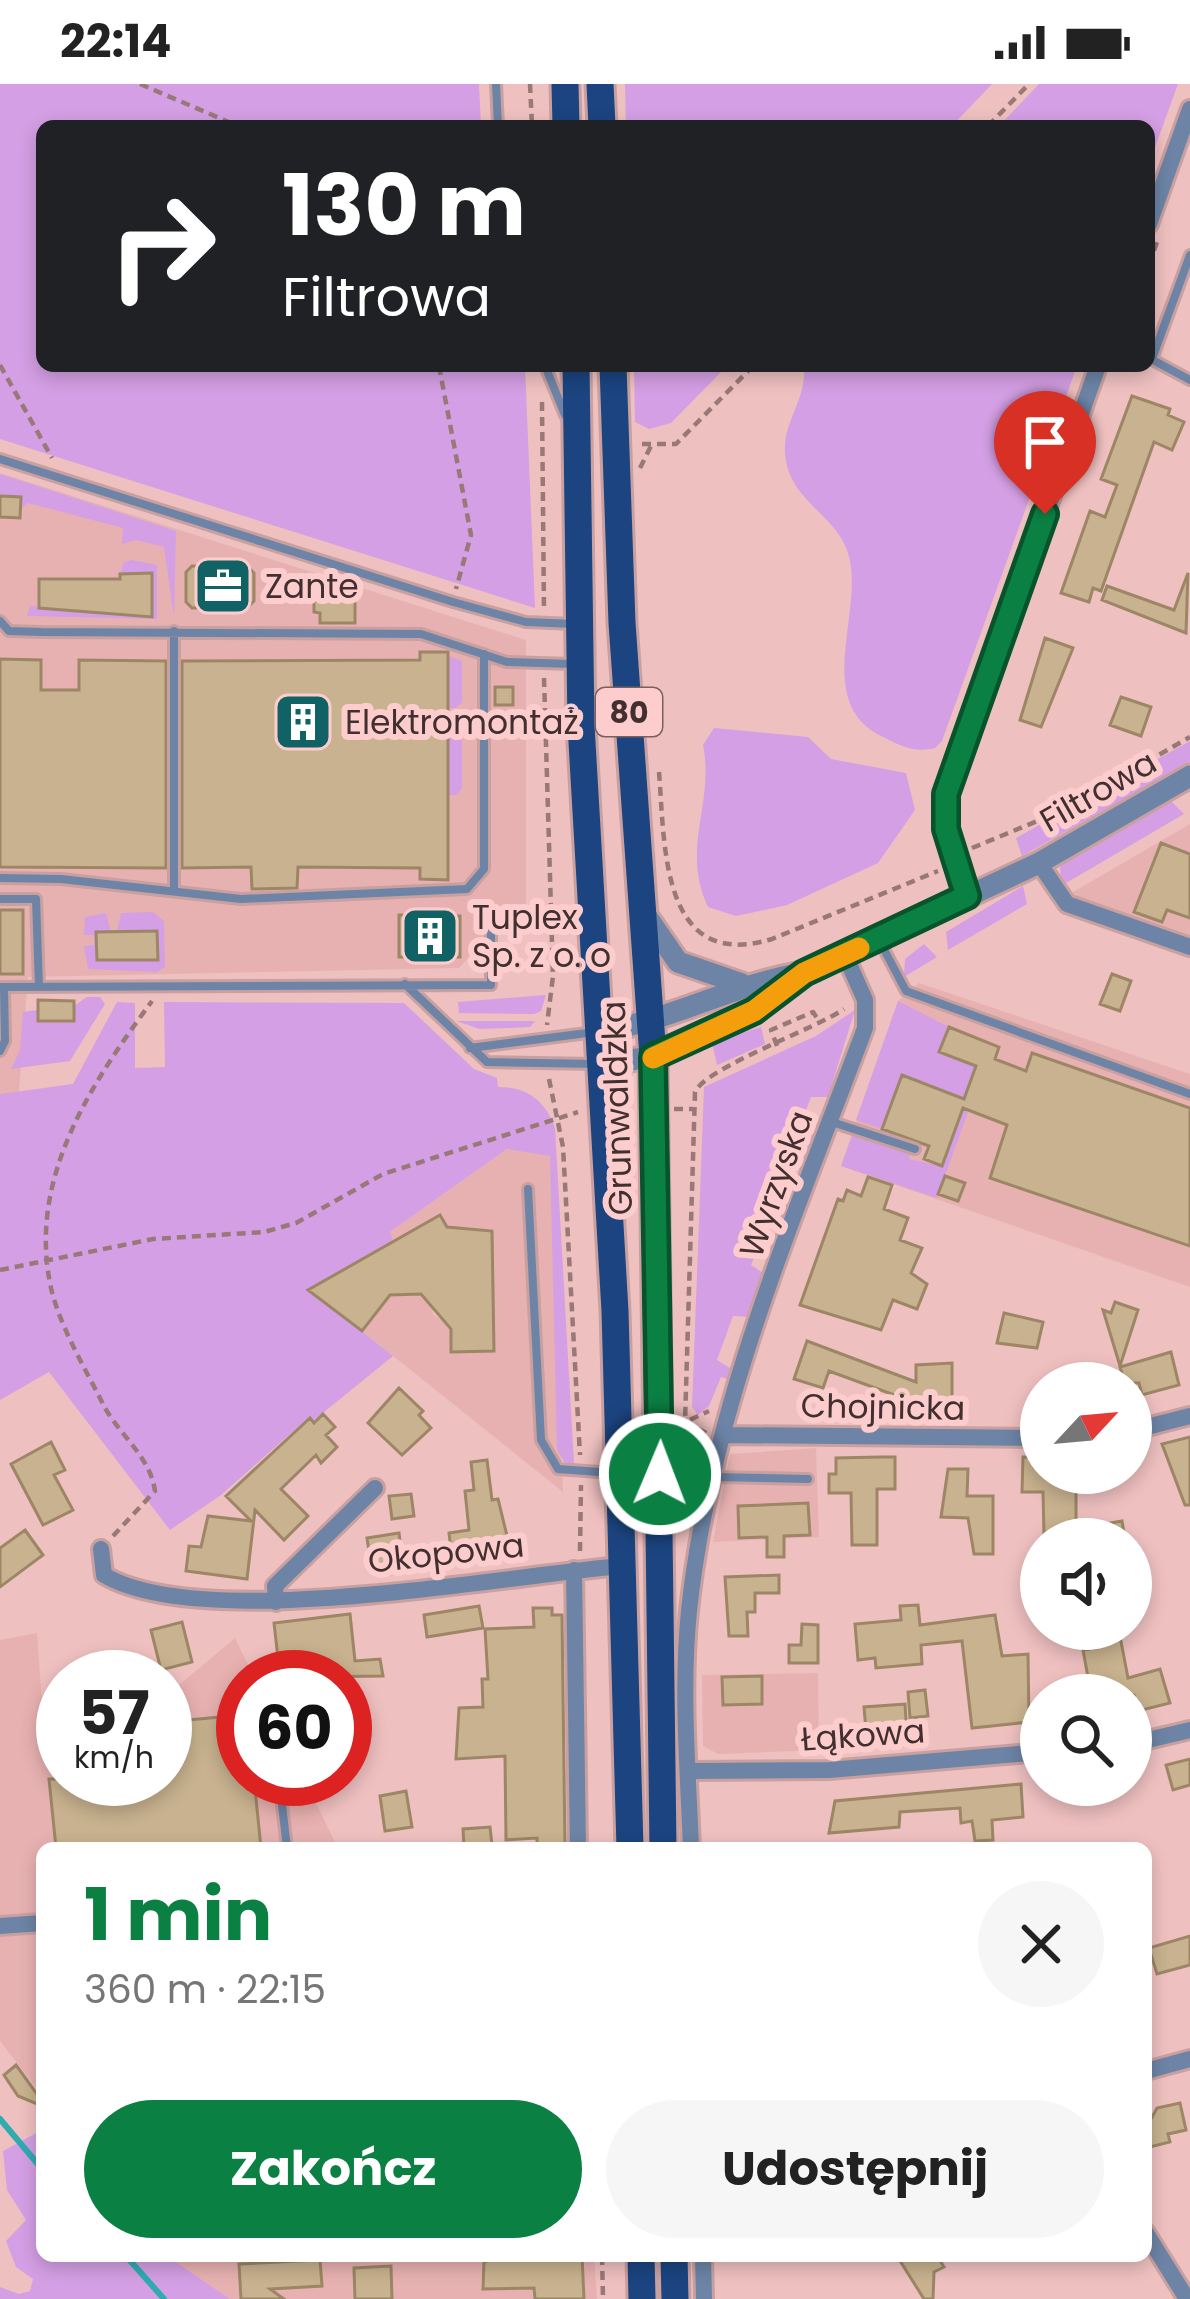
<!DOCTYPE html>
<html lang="pl">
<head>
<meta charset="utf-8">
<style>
	body { margin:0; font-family:Poppins,sans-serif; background:#f6f6f6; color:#222; height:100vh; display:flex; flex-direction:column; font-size:45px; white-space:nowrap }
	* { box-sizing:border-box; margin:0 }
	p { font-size:39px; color:#767676 }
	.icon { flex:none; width:66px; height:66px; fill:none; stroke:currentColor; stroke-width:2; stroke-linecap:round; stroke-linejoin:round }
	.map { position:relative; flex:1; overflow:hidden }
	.drawer { position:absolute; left:36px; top:1758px; width:1116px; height:420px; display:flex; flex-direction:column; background:#fff; border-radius:18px; box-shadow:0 6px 18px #0003 }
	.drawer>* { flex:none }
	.hud { position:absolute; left:36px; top:36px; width:1119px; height:252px; border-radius:18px; box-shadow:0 6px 18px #0003; background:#202124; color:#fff; overflow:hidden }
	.needle { width:78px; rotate:64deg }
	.tools { position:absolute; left:1020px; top:1278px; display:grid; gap:24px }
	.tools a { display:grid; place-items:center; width:132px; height:132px; border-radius:50%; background:#fff; box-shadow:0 6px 18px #0003; font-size:60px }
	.speed { position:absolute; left:36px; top:1566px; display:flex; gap:24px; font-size:60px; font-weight:700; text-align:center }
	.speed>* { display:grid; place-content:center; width:156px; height:156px; border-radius:50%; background:#fff; box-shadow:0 6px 18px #0003; line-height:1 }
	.speed small { font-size:30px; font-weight:400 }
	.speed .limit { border:18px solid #d22; background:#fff; color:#111 }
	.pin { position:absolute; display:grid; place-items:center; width:102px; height:102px; color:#fff; margin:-123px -51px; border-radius:50% 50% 50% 0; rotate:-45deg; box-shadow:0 0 12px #0007 }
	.pin .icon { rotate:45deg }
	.me { position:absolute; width:132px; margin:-66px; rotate:1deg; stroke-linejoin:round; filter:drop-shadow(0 0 9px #0008) }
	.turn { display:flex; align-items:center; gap:42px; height:252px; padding:0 48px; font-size:54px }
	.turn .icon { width:156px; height:156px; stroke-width:2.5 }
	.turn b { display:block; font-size:84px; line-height:102px }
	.round { display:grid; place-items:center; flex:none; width:126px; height:126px; border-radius:63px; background:#f6f6f6 }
	.overview { display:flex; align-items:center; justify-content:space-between; height:204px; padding:0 48px }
	h1 { font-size:72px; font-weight:700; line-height:90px; color:#0b8043 }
	.primary-button { display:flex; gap:24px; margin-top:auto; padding:24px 48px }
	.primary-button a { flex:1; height:138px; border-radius:72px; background:#0b8043; color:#fff; font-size:48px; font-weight:700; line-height:138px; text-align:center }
	.primary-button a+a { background:#f6f6f6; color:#222 }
	.status { display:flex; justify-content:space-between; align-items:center; height:84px; padding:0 60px; background:#fff; direction:ltr }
	.status svg { height:33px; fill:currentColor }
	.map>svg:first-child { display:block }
	.built { fill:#e8b1b1 }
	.green { fill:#d49fe4 }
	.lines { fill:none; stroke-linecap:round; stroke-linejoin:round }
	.stream { stroke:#2eacb0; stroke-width:6 }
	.building { fill:#c8b28f; stroke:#9c8665; stroke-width:3 }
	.service-casing { stroke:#c9a0a0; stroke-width:14 }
	.minor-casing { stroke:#c9a0a0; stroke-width:22 }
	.tertiary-casing { stroke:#c9a0a0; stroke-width:27 }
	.primary-casing { stroke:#c9a0a0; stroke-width:33 }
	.path { stroke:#997878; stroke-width:4.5; stroke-dasharray:9 6; stroke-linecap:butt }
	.service { stroke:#6d84a6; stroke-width:8 }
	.minor { stroke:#6d84a6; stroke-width:16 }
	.tertiary { stroke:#6d84a6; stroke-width:21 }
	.primary { stroke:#1b4480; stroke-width:27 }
	.route-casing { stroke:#07532c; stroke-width:30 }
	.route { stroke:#0b8043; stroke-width:21 }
	.slow { stroke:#f59e0b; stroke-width:21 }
	.labels { text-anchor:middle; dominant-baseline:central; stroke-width:12; stroke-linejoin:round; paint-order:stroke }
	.shield { fill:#fdcdcd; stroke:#7a5f5f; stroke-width:3 }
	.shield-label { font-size:30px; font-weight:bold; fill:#423030 }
	.poi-label { font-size:33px; fill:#423030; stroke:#fdcdcd; text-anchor:start }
	.street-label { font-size:33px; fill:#423030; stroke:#fdcdcd }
</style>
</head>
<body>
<div class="status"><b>22:14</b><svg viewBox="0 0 49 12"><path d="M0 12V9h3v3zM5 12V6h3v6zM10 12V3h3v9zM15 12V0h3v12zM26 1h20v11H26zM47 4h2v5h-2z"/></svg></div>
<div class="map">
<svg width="1190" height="2215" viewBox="0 0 1190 2215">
	<rect width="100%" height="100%" fill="#efc0c0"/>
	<path class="built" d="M0 389 526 556V834L503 836 459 884 28 893 6 1174 0 1173Z
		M1190 740V853L1068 811Z
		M919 899 1190 990V1203L841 1082 898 917Z
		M507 1065 550 1071 563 1408 362 1247 390 1211 429 1210 433 1230 451 1243 452 1268 494 1267 493 1193 478 1178H493L492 1149 467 1143V1163L451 1165 440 1132 393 1157 389 1149Z
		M816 1364 819 1453 713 1458 730 1370Z
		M37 1549 44 1646 63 1647V1695H165V1613L235 1554 254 1593H243V1695H304L338 1764H42V2011L0 1957V1556Z
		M818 1589 819 1666 718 1670 703 1662 702 1591Z
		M167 2172H594L597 2215H230Z"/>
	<path class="green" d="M0 0H479L481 42H42V282H525L535 524 0 355Z
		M625 0H992L952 42H626Z
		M1039 0H1178L1149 80V42H999Z
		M634 282H727L671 339 649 345 635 338Z
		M804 282H1077L942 657 935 664C914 669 901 662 883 653 809 618 868 523 847 466 834 431 793 417 786 377 779 340 807 319 804 282Z
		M0 390 176 447 174 533 164 463 136 456 122 460 123 444 28 419 20 426V413L0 412Z
		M132 476 157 481V535L27 532 30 522 151 532 152 490H120L124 478Z
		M448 572 462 577V618L456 624H448Z
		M448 628 462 631V704L457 711H448Z
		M714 644 808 653 831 675 906 689 915 726 878 779 787 821 736 832 708 823C680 763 715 720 703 661Z
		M1190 657V678L1022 772 1016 754Z
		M1170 716 1184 730 1061 802 1060 781Z
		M1023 802 1027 820 948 866 946 848Z
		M153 828 164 837 165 883 157 888 88 885 84 862 94 861V851H84L85 833 106 829 111 848 158 875 157 848H117L121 829Z
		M924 860 937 873 904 893 905 875Z
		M546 911 541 927 534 930 459 929 458 918Z
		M87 913H100L105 920 70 977 11 985 20 966 23 928 37 926V936H73L74 922Z
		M898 917 949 943 940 968 977 980 980 995 937 1114 841 1082 853 1049 910 1069 909 1075 941 1082 929 1000 902 991 882 1045 856 1036Z
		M117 918 135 919V984L165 983 164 918 404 919 474 985 497 994 498 1003C527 1003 545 1016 555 1044L574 1380 564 1378 557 1365 550 1072 507 1065 390 1148 393 1157 309 1205 393 1272 313 1337 309 1333 221 1411 170 1446 49 1288 0 1316V1010L73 1000Z
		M855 926 828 1013H811L800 1042 814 1053 802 1085 786 1084 775 1113 788 1122 780 1146 766 1143 751 1181 765 1190 750 1233 733 1232 717 1276 730 1284 728 1295 721 1293 709 1322 698 1331 692 1323 704 1003 816 952Z
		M456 937H535L530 943 480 945Z
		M761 943 765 960 717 981 712 958Z
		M42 2046V2172H167L230 2215H0V2203L19 2210 30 2207 33 2195 16 2183 6 2157 26 2136 7 2106 3 2067Z"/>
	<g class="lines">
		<path class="stream" d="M0 2035 42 2085
			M126 2172 164 2215"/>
	</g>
	<path class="building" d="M1132 312 1170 325 1168 331 1184 338 1172 366 1154 358 1101 507 1093 504 1089 518 1061 509 1090 427 1105 433 1117 401 1101 395Z
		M0 412 21 413 20 434 0 433Z
		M192 482H247L254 489V517L248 523 192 524 186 518V488Z
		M152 489V533L39 524V495H120V490Z
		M1188 489 1186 549 1102 516 1107 502 1174 526Z
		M314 509 355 515V539H320V529L314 528Z
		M1045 554 1073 564 1041 643 1020 636Z
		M420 568H448V796L420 795V784L298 783 297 804 252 805 251 783 182 784V577L420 576Z
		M0 575 41 576V606H79V576L166 577V784L0 783Z
		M495 603H513V621H495Z
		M1121 613 1151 623 1141 652 1110 641Z
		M1161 759 1190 770V834L1167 826 1162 838 1134 828Z
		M0 826H23V890H0Z
		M399 831 460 832V873H399Z
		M157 847 158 876H97L96 848Z
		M1112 890 1131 897 1120 927 1100 920Z
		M38 916 74 917V937H38Z
		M949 943 999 963 995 975 1026 987 1032 969 1190 1024V1162L990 1094 1007 1041 963 1024 942 1082 924 1075 929 1062 882 1045 902 991 964 1015 976 982 939 968Z
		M945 1092 965 1099 958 1117 938 1110Z
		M868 1093 892 1101 884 1125 908 1134 900 1156 922 1164 911 1189 927 1200 917 1225 893 1216 881 1246 800 1221 838 1115 843 1117 847 1106 861 1112Z
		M440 1131 447 1143 492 1147 494 1267 451 1268V1245L421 1210 390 1211 362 1247 308 1206Z
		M1115 1218 1138 1226 1120 1282 1103 1226 1111 1229Z
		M1004 1229 1043 1238 1037 1264 997 1259Z
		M807 1257 916 1298V1281L952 1279V1319H916L829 1287 823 1304 794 1295Z
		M1171 1268 1179 1301 1142 1311 1139 1299H1125L1120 1283Z
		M399 1304 423 1327 419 1331 431 1344 402 1371 368 1339Z
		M323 1330 335 1343 326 1351 337 1363 321 1379 316 1371 281 1405 308 1432 284 1456 255 1426 247 1495 186 1487 189 1462 201 1463 208 1432 251 1437 226 1412 310 1334 314 1339Z
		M1190 1353V1421H1185L1162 1360Z
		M51 1358 65 1386 54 1391 73 1426 43 1441 11 1380Z
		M880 1373H895V1405H877V1461H852L851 1409H829V1390H836V1374Z
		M1023 1373 1041 1374V1389H1076V1445L1122 1437 1125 1455 1044 1451 1043 1408H1022Z
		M487 1376 492 1416 498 1415 511 1468 452 1475 449 1449 469 1446 465 1407 474 1406 471 1378Z
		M948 1385H968L967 1412H993V1470H974L968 1434 941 1433Z
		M411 1410 414 1432 392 1435 389 1412Z
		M808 1419 810 1451 784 1452V1473H767V1453L739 1454 738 1422Z
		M25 1446 43 1471 0 1503V1464Z
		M399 1449 403 1482 372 1487 367 1454Z
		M779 1491V1509H755V1528H747L748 1552H729L725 1493Z
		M918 1521 920 1541 995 1531 1002 1572 1028 1570 1029 1638 972 1644 962 1557 921 1561 922 1580 876 1584 875 1574 858 1576 855 1540 901 1536 900 1522Z
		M479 1522 483 1544 427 1553 424 1531Z
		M533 1524H552V1531H562L565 1764H537V1754L506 1756 505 1672 456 1675 459 1624 483 1623 482 1595H488L485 1545 534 1543Z
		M350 1530 355 1577 380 1575 383 1592 306 1593 304 1571 278 1574 274 1539Z
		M182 1538 192 1578 161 1586 151 1546Z
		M802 1540 818 1541V1579H789V1561H801Z
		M1119 1547 1128 1594 1160 1585 1170 1619 1138 1627 1134 1611H1085L1090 1604 1083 1566 1097 1564 1095 1551Z
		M762 1592V1620L723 1621 722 1593Z
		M925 1606 928 1632 910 1634 908 1608Z
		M905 1620 907 1650 875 1652 874 1646 866 1647 864 1623Z
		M243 1631V1695H254L261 1764H56L49 1695H165V1638Z
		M1190 1675V1701L1173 1706 1166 1681Z
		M1021 1700 1023 1733 992 1736 993 1756 975 1757 972 1737 961 1739 960 1724 900 1728 899 1743 829 1749 835 1717Z
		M406 1707 412 1743 385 1747 380 1712Z
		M490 1743 492 1761 464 1763 463 1745Z
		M1190 1852V1881L1157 1890 1149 1864Z
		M16 1981 42 2017V2022L18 2012 4 1991Z
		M1180 2019 1186 2046 1168 2050 1170 2058 1150 2063 1146 2044 1157 2024Z
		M500 2172H582L584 2215H535L534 2204 483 2205 484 2178Z
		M897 2172H937L944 2183 934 2188 933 2215H924Z
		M320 2176 322 2202 270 2205 284 2215H241L239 2180Z
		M391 2182 392 2215H355L354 2184Z"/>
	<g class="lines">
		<g class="service-casing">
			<path id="service" d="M496 0 498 42
				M1149 274 1190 296
				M1152 275 1190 171
				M545 282 565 331
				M0 375 453 518 526 538 574 540
				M0 537 9 547 41 548 421 550 507 578 572 580
				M0 794 61 795 241 815 467 805 484 785V570
				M174 807V547
				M0 815H36L39 903
				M879 856 906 907 1190 1010
				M405 900 487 978 597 980
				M0 903 491 901V839
				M470 964 595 948
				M0 967 5 957 4 903
				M832 1038 915 1065
				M528 1105 541 1356 558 1385 613 1389
				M714 1393 808 1395
				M279 1695 287 1764"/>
		</g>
		<g class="minor-casing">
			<path id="minor" d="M1149 140 1190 25
				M1039 779 1067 820 1190 863
				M967 812 946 745V711L1098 282
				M1131 1347 1190 1332
				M724 1351 1041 1354
				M101 1465 104 1491C201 1549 502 1492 622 1482
				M574 1486 578 1764
				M276 1518 275 1502 375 1404
				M1131 1660 1190 1646
				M688 1687 829 1686 1041 1668
				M691 1764C688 1686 681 1605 689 1527 710 1326 795 1132 865 944V916L845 871
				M0 1842 42 1839
				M1146 1987 1190 1975
				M1146 2149 1187 2215
				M703 2172 704 2215"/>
		</g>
		<g class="tertiary-casing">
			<path id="tertiary" d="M647 833 678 878 742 900
				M597 948C667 938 727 903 797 890
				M598 980 653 973 754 927 804 889 1039 779 1190 692"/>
		</g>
		<g class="primary-casing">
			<path id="primary" d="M565 0 566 42
				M600 0 602 42
				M576 282 581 641 615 1227 630 1764
				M613 282 622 539 653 973 663 1764
				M641 2172 642 2215
				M674 2172 675 2215"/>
		</g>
		<path class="path" d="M140 0 238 42
			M530 0 532 42
			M988 42 1029 0
			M1149 181 1157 158
			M0 281 52 374
			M439 282 471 451 456 505
			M542 318 544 528
			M642 360H676L753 282
			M640 384 652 360
			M544 594 553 892 547 941
			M659 688C665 761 660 889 772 855L938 787
			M972 764 1059 728 1190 653
			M777 962 771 946 813 928 821 940
			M549 995 563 1063 580 1371
			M674 1025H693
			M0 1186 153 1155 264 1148 296 1139 383 1090 578 1028
			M682 1347 685 1338 709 1327
			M706 1349 685 1338 695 1008C705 984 815 945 844 925
			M684 1370 685 1418
			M113 1452 155 1407C150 1372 120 1352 104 1322 86 1286 60 1243 51 1204 27 1095 91 1000 152 917
			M580 1467 581 1401
			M602 2172 603 2215"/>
		<use href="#service" class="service"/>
		<use href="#minor" class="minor"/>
		<use href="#tertiary" class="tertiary"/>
		<use href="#primary" class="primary"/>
	</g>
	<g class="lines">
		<g class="route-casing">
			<path id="route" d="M660 1390 653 973 754 927 804 889 967 812 946 745V710L1045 430"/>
		</g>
		<use href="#route" class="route"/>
		<path class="slow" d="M653 974 754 927 804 889 859 864"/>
	</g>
	<defs>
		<g id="office-square" transform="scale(3)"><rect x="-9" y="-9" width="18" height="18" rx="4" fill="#116265" stroke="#fdcdcd"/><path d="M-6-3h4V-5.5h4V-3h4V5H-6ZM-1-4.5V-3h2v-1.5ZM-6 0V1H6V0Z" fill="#fff"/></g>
		<g id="building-square" transform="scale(3)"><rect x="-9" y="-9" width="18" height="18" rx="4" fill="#116265" stroke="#fdcdcd"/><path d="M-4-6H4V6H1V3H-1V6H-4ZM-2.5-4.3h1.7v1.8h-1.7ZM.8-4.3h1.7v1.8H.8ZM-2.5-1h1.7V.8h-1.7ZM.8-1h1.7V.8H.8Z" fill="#fff"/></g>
	</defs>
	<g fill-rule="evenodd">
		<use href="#office-square" x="223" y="502"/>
		<use href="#building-square" x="303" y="638"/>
		<use href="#building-square" x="430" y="852"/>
	</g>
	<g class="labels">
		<rect class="shield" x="596" y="604" width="66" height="48" rx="9"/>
		<g class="shield-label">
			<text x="629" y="628">80</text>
		</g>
		<g class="poi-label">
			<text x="265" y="502">Zante</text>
			<text x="345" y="638">Elektromontaż</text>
			<text x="472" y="833">Tuplex<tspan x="472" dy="38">Sp. z o. o</tspan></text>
		</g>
		<g class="street-label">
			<text transform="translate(1098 707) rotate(-30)">Filtrowa</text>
			<text transform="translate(617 1024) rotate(-92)">Grunwaldzka</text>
			<text transform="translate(776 1100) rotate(-70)">Wyrzyska</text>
			<text transform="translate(883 1323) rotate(1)">Chojnicka</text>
			<text transform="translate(446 1469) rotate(-6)">Okopowa</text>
			<text transform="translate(863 1651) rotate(-4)">Łąkowa</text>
		</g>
	</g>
</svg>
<div class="tools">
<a><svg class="needle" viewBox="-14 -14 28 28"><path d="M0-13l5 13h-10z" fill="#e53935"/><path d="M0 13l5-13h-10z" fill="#767676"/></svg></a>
<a><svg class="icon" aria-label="sound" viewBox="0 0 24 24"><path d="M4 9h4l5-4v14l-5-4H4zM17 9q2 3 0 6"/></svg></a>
<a><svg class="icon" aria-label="search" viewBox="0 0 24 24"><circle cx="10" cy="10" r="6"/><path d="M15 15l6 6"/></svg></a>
</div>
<div class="speed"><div>57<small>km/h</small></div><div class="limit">60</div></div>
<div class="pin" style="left:1045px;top:430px;background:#d93025"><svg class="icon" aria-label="arrive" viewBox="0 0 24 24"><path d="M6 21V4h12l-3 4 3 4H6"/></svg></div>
<svg class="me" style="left:660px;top:1390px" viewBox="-20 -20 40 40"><circle r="17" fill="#0b8043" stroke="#fff" stroke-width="3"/><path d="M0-11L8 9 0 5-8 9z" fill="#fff"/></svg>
<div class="hud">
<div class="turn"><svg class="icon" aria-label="right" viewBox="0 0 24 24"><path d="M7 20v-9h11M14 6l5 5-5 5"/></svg><div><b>130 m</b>Filtrowa</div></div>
</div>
<section class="drawer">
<div class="overview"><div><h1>1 min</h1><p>360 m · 22:15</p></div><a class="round"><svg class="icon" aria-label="close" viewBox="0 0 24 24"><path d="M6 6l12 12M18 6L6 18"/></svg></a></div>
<div class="primary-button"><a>Zakończ</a><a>Udostępnij</a></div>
</section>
</div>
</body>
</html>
